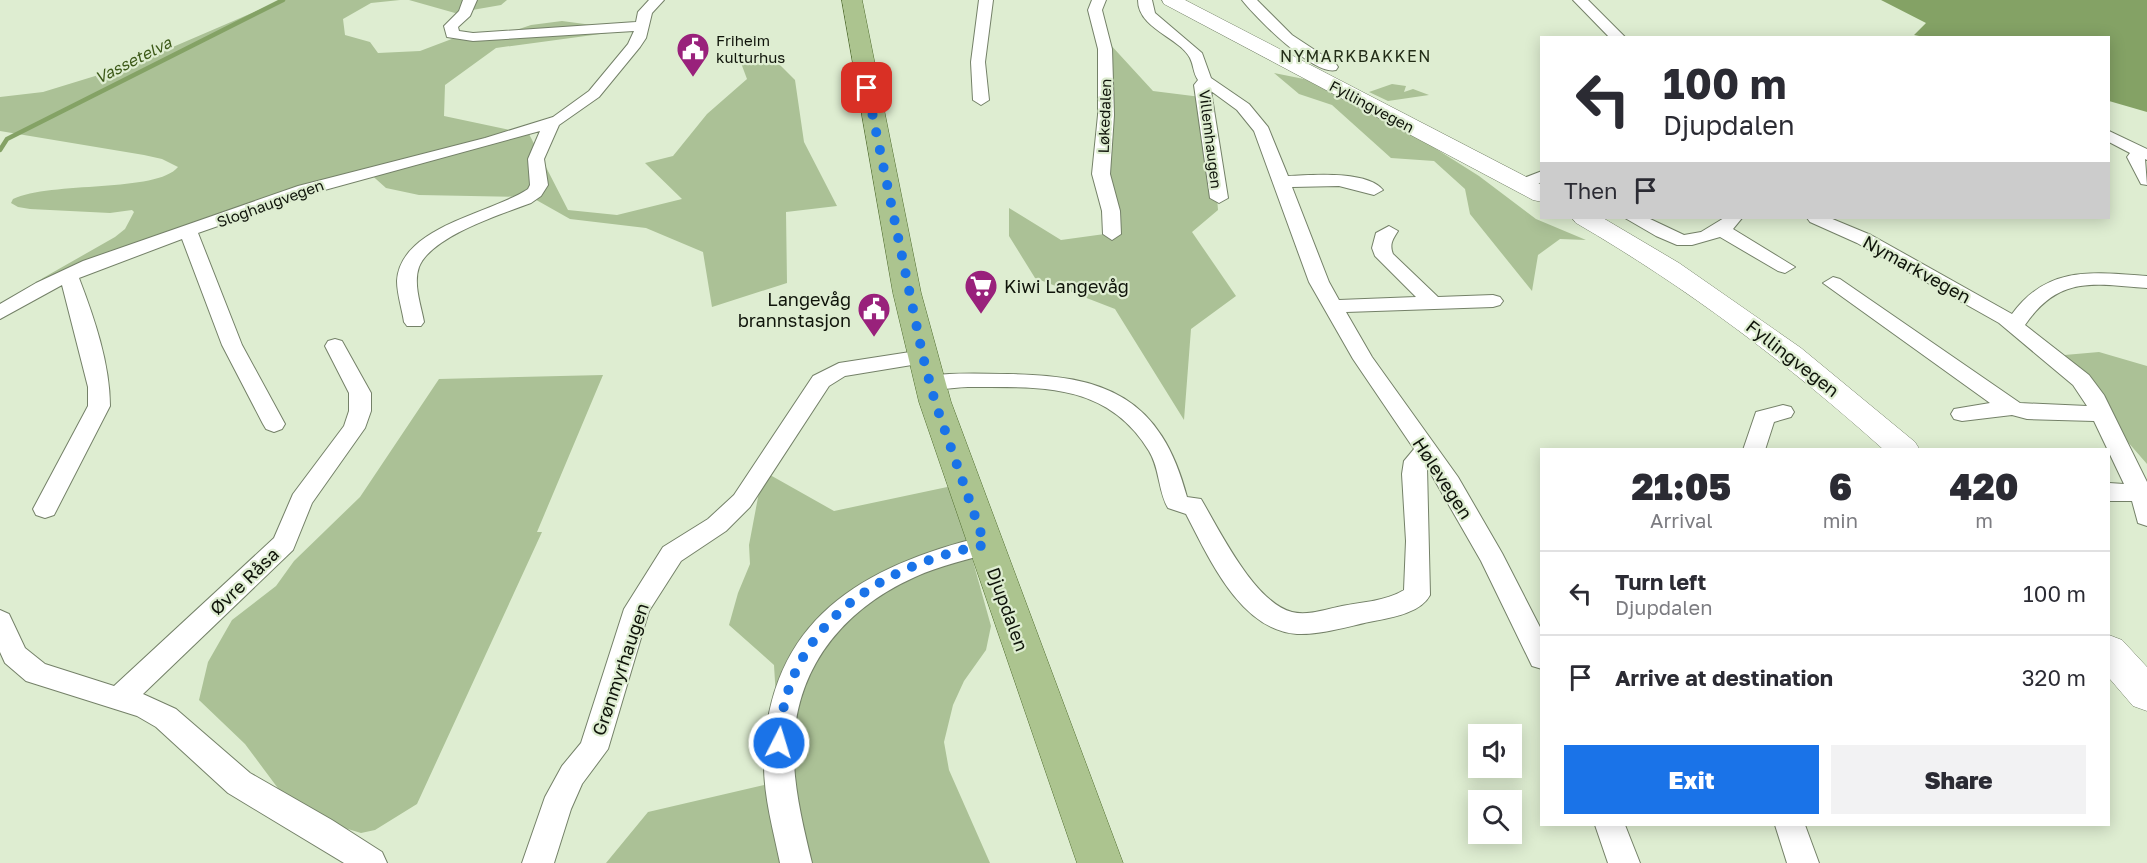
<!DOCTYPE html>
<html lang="en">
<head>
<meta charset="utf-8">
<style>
	body { margin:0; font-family:"Golos Text",sans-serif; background:#f2f2f3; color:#2b2b33; height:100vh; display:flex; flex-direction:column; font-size:22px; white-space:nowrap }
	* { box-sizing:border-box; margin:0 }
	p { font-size:20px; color:#7c7c81 }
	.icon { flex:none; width:33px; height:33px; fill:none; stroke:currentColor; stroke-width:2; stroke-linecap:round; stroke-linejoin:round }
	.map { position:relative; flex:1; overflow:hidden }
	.side { position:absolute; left:1540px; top:448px; width:570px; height:378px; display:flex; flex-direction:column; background:#fff; border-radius:0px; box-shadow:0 3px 15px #0003 }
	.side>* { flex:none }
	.guide { position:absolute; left:1540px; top:36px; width:570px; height:183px; border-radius:0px; box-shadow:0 3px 15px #0003; background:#fff; color:#2b2b33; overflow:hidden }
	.tools { position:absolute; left:1468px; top:724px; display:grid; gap:12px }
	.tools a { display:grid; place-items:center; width:54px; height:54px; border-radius:0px; background:#fff; box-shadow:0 3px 15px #0003; font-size:30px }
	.pin { position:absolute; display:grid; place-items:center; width:51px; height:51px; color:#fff; margin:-26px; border-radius:12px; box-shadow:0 3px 9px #0006 }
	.me { position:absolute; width:66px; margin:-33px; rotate:5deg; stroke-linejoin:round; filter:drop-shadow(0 0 4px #0008) }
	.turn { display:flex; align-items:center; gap:21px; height:126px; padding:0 24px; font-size:27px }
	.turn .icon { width:78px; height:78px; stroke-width:2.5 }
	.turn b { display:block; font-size:42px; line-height:51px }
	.then { display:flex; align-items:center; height:57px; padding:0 24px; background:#0003; gap:12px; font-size:22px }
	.eta { display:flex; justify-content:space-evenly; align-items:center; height:102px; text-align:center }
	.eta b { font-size:36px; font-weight:800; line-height:42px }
	.cta { display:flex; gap:12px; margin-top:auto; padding:12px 24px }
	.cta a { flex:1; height:69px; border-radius:0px; background:#1a73e8; color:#fff; font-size:24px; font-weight:800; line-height:69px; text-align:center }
	.cta a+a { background:#f2f2f3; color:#2b2b33 }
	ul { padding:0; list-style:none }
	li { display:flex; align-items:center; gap:18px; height:84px; padding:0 24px; border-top:2px solid #e1e1e2 }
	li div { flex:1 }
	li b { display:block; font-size:22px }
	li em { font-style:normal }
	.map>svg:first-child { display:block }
	.green { fill:#abc196 }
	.water { fill:#84a265 }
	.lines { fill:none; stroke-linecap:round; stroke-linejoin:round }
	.stream { stroke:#84a265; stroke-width:4.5 }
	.street-casing { stroke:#748168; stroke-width:2 }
	.secondary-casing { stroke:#748168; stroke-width:1 }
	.primary-casing { stroke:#516d30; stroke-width:1 }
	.street { fill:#fff; fill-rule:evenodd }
	.secondary { fill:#fff; fill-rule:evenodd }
	.primary { fill:#acc48f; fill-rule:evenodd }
	.route { stroke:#1a73e8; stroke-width:10; stroke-dasharray:0 18 }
	.labels { text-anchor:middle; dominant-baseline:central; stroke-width:4.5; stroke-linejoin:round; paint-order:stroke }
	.far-poi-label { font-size:15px; fill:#0f140a; stroke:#deedd1; text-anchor:start }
	.far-street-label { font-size:15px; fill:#0f140a; stroke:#deedd1 }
	.far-neighbourhood-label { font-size:16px; letter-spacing:1.5px; fill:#232d18; stroke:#deedd1 }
	.far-water-label { font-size:16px; font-style:italic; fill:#3c5918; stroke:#deedd1 }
	.street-label { font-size:18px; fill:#0f140a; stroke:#deedd1 }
	.poi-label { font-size:18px; fill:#0f140a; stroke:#deedd1; text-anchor:start }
</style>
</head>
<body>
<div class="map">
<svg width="2147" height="863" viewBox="0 0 2147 863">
	<rect width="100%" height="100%" fill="#deedd1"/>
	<path class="green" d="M282 0H400L371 3 343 19 345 35 370 42 378 53 420 51 457 37 484 41 531 25 562 21 630 30 496 48 445 85 444 116 529 134 568 210 617 215 682 199 645 163 673 156 707 114 747 79 738 55 772 57 795 80 804 142 837 206 786 212 787 283 712 307 703 252 646 228 570 219 531 197 419 195 386 188 367 171 31 288 43 278 115 237 125 229 134 212 132 210 110 213 30 209 18 207 11 203 13 199C51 181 157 193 178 167L162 159 144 155 0 131V97L43 92 131 65Z
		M409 0H507L501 5 455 13Z
		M1108 42 1153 91 1209 98 1218 210 1192 232 1236 296 1191 329 1184 420 1115 309 1035 278 1009 236V208L1061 240 1112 233 1101 176Z
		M1274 73 1304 79 1365 104 1479 176 1536 219 1586 240 1560 239 1538 255 1532 291 1470 214 1465 189 1434 161 1391 158 1332 105 1299 94Z
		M1392 84 1406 86 1404 92 1413 89 1429 95 1388 101 1369 92Z
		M2099 352 2147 366V464L2053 356Z
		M603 375 537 532H542L417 804 375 830 361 833 338 826 283 795 245 744 199 700 208 662 232 620 276 586 294 561 360 497 439 379Z
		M763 471 834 511 952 486 991 626 986 650 964 681 953 705 944 742 949 770 990 863H606L648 812 781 781 774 665 729 625 738 593 750 564 749 545Z"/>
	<path class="water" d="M1881 0H2147V112L2109 101V38L1924 37 1914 35 1926 23Z"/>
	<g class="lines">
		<path class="stream" d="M0 150 7 139 283 0"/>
		<g class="street-casing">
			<path id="street" d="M463 0H477L470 16 458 27 459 31 473 33 636 22 638 12 649 0H664L652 13 646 38 640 47 599 97 559 125 544 159 548 185 541 196 531 203C502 214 431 236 419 267 413 284 421 305 424 322L421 326H407L404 322C402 309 397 294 397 281 400 226 493 213 528 189L530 185 528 159 540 131 310 194 198 233 242 345 285 424 282 429 274 432 266 429 263 424 222 345 182 239 79 278C94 317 110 364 110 406L54 515 45 518 36 515 33 509 88 406V387L62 285 0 319V304L36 283 83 261 298 186 485 138 553 117 589 91 628 44 634 31 473 41 447 37 444 26 459 11Z
				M979 0H993L985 62 989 100 981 105 973 100 971 62Z
				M1092 0H1106L1102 10 1112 49 1114 115 1110 174 1120 211 1121 234 1112 240 1103 234 1102 211 1092 174 1098 115V49L1088 10Z
				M1138 0H1152L1155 13 1202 53 1211 78 1249 104 1268 127 1288 176C1311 175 1367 170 1383 190L1374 195 1339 186 1292 187 1329 282 1339 300 1416 297 1375 256 1372 248 1376 233 1389 226 1398 231C1393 239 1389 244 1393 254L1438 297 1493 295 1500 297 1503 301 1500 305 1493 307 1346 312 1372 357 1458 477 1502 553 1542 631V669L1532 666 1481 561 1427 467 1430 595C1420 614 1389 618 1369 622 1346 627 1320 635 1297 634 1240 630 1209 558 1186 514L1168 508C1158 491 1160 469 1149 451 1107 382 1040 387 968 387 953 387 936 392 922 388L919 383 922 378 930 376C956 372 982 374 1008 374 1105 375 1161 397 1187 497L1201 499C1220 531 1254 602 1292 612 1308 616 1327 609 1342 606 1363 602 1386 601 1404 590L1406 541 1402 474 1404 461 1414 449 1353 359 1309 282 1254 131 1237 110 1211 91 1228 198 1219 203 1210 198 1194 85 1198 80C1193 73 1194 66 1190 58 1179 37 1138 29 1138 0Z
				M1242 0H1257L1292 35 1336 64 1338 67 1336 70C1314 76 1256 18 1242 0Z
				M1573 0H1588L1626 38H1610Z
				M2109 131 2147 149V160L2145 159 2147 185 2141 184 2127 157 2130 153 2109 142Z
				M1542 171V182L1522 190 1513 185 1516 181Z
				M1625 218H1648L1684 235 1701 232 1724 218H1742L1733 229 1795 267 1785 273 1778 271 1720 237 1692 245H1677L1656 236Z
				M1807 218H1830L1871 235 2012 314C2048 265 2093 272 2147 276V288C2094 284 2059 275 2025 325L2089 375 2104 395 2147 482V526L2138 523 2132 501H2109V483L2124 484 2094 421 2027 419 2012 415 1962 421 1954 419 1951 414 1954 409 1990 403 1823 283 1833 277 1840 279 2020 403 2087 406 2073 385 1999 323 1857 243 1810 222Z
				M335 339 342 341 371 393V411L365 428 312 503 293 550 143 694 176 709 250 773 332 820 382 852 387 863H344L228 793 156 727 137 716 26 681 5 663 0 652V610L9 614 25 648 45 664 114 686 274 538 293 494 344 426 349 411V393L325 346 328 341Z
				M923 350 930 352 933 357 930 362 845 376 829 386 750 507 726 531 681 561 649 611 608 749 582 784 571 809 554 863H522L545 797 562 766 581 743 624 609 663 547 708 519 734 495 813 376 839 363Z
				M1783 405 1791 407 1794 412 1791 417 1774 422 1765 450H1743L1756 412Z
				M985 536 994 538 997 545 994 552C967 560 941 565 915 577 837 612 789 677 794 764 796 797 804 830 812 863H780C773 829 763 794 764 759 768 619 863 566 985 536Z
				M1595 825H1625L1640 863H1608Z
				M1775 825H1805L1819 863H1787Z"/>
		</g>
		<g class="secondary-casing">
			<path id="secondary" d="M1162 0H1185L1542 185V202L1533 200 1164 4Z
				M1572 218H1603L1679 263 1801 348 1915 442 1920 450H1884C1788 364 1688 288 1576 223Z
				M2109 635 2122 640 2147 667V711L2133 706 2109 678Z"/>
		</g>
		<g class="primary-casing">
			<path id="primary" d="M842 0H862L921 293 951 402 1123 863H1077L919 402 893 293Z"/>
		</g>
		<use href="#street" class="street"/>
		<use href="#secondary" class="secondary"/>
		<use href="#primary" class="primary"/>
	</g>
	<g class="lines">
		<path class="route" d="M779 743C784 626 880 565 985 545L935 402 923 357 867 88"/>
	</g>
	<defs>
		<g id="civic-pin" transform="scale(1.725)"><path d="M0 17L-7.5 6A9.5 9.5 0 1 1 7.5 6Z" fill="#99217b" stroke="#deedd1"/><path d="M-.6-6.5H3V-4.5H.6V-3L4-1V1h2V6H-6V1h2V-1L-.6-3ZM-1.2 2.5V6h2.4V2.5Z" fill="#fff"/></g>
		<g id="supermarket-pin" transform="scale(1.725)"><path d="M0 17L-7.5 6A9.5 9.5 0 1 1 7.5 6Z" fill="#99217b" stroke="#deedd1"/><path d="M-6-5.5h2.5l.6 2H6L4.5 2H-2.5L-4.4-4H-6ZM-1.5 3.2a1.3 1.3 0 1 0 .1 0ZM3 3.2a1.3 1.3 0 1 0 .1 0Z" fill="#fff"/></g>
	</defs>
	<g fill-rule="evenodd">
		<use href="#civic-pin" x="693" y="49"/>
		<use href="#supermarket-pin" x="981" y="286"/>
		<use href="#civic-pin" x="874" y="309"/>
	</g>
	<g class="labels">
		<g class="far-poi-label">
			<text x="716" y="40">Friheim<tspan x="716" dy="17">kulturhus</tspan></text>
		</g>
		<g class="far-street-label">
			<text transform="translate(1372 106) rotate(28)">Fyllingvegen</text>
			<text transform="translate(1104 116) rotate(-88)">Løkedalen</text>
			<text transform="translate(1211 139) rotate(83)">Villemhaugen</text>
			<text transform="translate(270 203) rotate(-20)">Sloghaugvegen</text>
		</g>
		<g class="far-neighbourhood-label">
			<text x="1356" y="56">NYMARKBAKKEN</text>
		</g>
		<g class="far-water-label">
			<text transform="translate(133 60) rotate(-27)">Vassetelva</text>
		</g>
		<g class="street-label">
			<text transform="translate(1917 269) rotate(29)">Nymarkvegen</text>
			<text transform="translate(1793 358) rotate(38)">Fyllingvegen</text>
			<text transform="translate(1443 478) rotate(57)">Hølevegen</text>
			<text transform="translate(244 581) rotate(-44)">Øvre Råsa</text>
			<text transform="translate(1008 609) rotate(70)">Djupdalen</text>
			<text transform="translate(620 669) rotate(-71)">Grønmyrhaugen</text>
		</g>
		<g class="poi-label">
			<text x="1004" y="286">Kiwi Langevåg</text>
			<text x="851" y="299" text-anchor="end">Langevåg<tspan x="851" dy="21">brannstasjon</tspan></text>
		</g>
	</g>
</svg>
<div class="tools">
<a><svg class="icon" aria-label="sound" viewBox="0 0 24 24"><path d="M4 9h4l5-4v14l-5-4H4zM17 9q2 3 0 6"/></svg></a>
<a><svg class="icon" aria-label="search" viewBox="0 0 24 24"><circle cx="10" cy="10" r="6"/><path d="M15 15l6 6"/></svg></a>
</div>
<div class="pin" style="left:867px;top:88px;background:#d93025"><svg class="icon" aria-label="arrive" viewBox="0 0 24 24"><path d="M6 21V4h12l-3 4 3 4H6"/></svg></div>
<svg class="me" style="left:779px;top:743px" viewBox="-20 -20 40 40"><circle r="17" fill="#1a73e8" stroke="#fff" stroke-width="3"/><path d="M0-11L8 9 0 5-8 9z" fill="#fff"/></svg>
<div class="guide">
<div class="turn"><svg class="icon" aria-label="left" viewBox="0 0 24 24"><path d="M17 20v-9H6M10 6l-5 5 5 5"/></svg><div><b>100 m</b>Djupdalen</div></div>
<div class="then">Then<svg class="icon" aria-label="arrive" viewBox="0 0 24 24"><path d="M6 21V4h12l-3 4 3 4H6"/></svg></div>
</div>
<section class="side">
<div class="eta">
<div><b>21:05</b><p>Arrival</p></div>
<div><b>6</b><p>min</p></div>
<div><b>420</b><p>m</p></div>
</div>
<ul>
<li><svg class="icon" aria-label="left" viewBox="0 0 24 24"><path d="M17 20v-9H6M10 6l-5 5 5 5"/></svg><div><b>Turn left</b><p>Djupdalen</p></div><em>100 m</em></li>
<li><svg class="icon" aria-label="arrive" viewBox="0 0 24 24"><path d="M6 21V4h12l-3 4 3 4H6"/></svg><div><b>Arrive at destination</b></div><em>320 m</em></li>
</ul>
<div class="cta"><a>Exit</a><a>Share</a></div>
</section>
</div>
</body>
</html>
